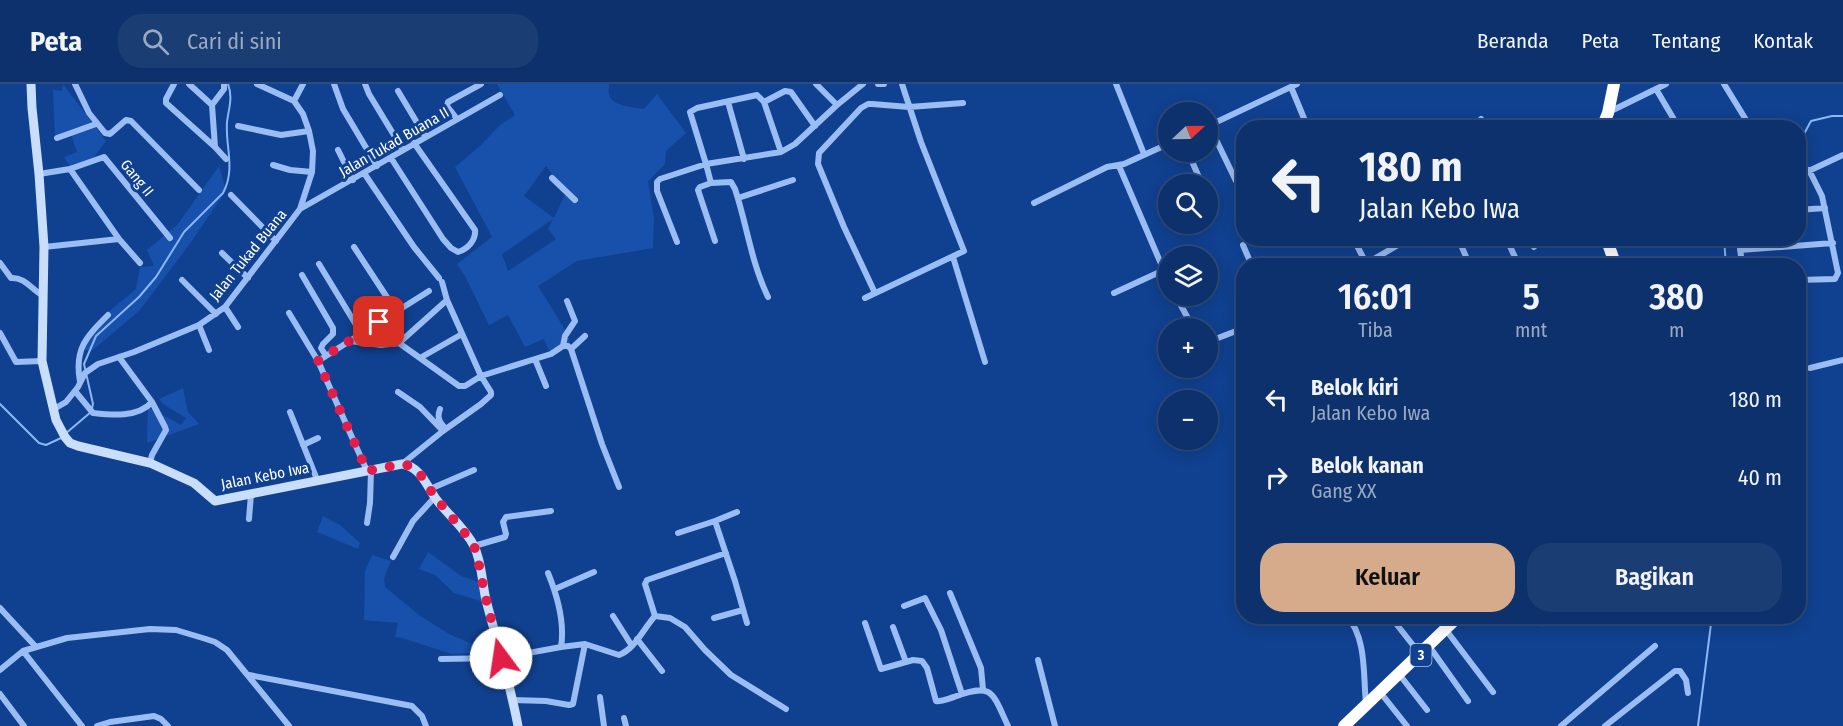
<!DOCTYPE html>
<html lang="id">
<head>
<meta charset="utf-8">
<style>
	body { margin:0; font-family:"Fira Sans Condensed",sans-serif; background:#1a3d74; color:#f1f3f6; height:100vh; display:flex; flex-direction:column; font-size:22px; white-space:nowrap }
	* { box-sizing:border-box; margin:0 }
	p { font-size:20px; color:#9aa9c2 }
	.icon { flex:none; width:33px; height:33px; fill:none; stroke:currentColor; stroke-width:2; stroke-linecap:round; stroke-linejoin:round }
	.map { position:relative; flex:1; overflow:hidden }
	.drawer { position:absolute; left:1236px; top:174px; width:570px; height:366px; display:flex; flex-direction:column; background:#0c316c; border-radius:24px; box-shadow:0 3px 15px #0003,0 0 0 2px #2c4c7f }
	.drawer>* { flex:none }
	.guide { position:absolute; left:1236px; top:36px; width:570px; height:126px; border-radius:24px; box-shadow:0 3px 15px #0003,0 0 0 2px #2c4c7f; background:#0c316c; color:#f1f3f6; overflow:hidden }
	.needle { width:39px; rotate:68deg }
	.controls { position:absolute; left:1158px; top:18px; display:grid; gap:12px }
	.controls a { display:grid; place-items:center; width:60px; height:60px; border-radius:50%; background:#0c316c; box-shadow:0 3px 15px #0003,0 0 0 2px #2c4c7f; font-size:30px }
	.pin { position:absolute; display:grid; place-items:center; width:51px; height:51px; color:#fff; margin:-26px; border-radius:12px; box-shadow:0 3px 9px #0006 }
	.me { position:absolute; width:66px; margin:-33px; rotate:346deg; stroke-linejoin:round; filter:drop-shadow(0 0 4px #0008) }
	.turn { display:flex; align-items:center; gap:21px; height:126px; padding:0 24px; font-size:27px }
	.turn .icon { width:78px; height:78px; stroke-width:2.5 }
	.turn b { display:block; font-size:42px; line-height:51px }
	.eta { display:flex; justify-content:space-evenly; align-items:center; height:102px; text-align:center }
	.eta b { font-size:36px; font-weight:600; line-height:42px }
	.cta { display:flex; gap:12px; margin-top:auto; padding:12px 24px }
	.cta a { flex:1; height:69px; border-radius:24px; background:#d6ab8b; color:#111; font-size:24px; font-weight:600; line-height:69px; text-align:center }
	.cta a+a { background:#1a3d74; color:#f1f3f6 }
	ul { padding:0; list-style:none }
	li { display:flex; align-items:center; gap:18px; height:78px; padding:0 24px }
	li div { flex:1 }
	li b { display:block; font-size:22px }
	li em { font-style:normal }
	header { display:flex; align-items:center; gap:36px; box-sizing:border-box; height:84px; padding:0 30px; background:#0c316c; border-bottom:2px solid #2c4c7f }
	header strong { font-size:28px }
	nav { display:flex; gap:33px; margin-inline-start:auto; font-size:21px }
	.search { width:420px; height:54px; background:#1a3d74; display:flex; align-items:center; gap:15px; box-sizing:border-box; padding:0 21px; border-radius:24px; color:#9aa9c2; font-size:22px }
	.map>svg:first-child { display:block }
	.green { fill:#1751ab; fill-rule:evenodd }
	.lines { fill:none; stroke-linecap:round; stroke-linejoin:round }
	.stream { stroke:#8bb7f7; stroke-width:2 }
	.street { stroke:#9abdf3; stroke-width:6 }
	.secondary { stroke:#c9ddfd; stroke-width:9 }
	.highway { stroke:#fff; stroke-width:12 }
	.route { stroke:#e11d48; stroke-width:10; stroke-dasharray:0 18 }
	.labels { text-anchor:middle; dominant-baseline:central; stroke-width:6; stroke-linejoin:round; paint-order:stroke }
	.shield { fill:#104190; stroke:#b7c6de; stroke-width:1.5 }
	.shield-label { font-size:14px; font-weight:bold; fill:#fff }
	.street-label { font-size:15px; fill:#fff; stroke:#104190 }
</style>
</head>
<body>
<header>
<strong>Peta</strong>
<div class="search"><svg class="icon" aria-label="search" viewBox="0 0 24 24"><circle cx="10" cy="10" r="6"/><path d="M15 15l6 6"/></svg>Cari di sini</div>
<nav><a>Beranda</a><a>Peta</a><a>Tentang</a><a>Kontak</a></nav>
</header>
<div class="map">
<svg width="1843" height="642" viewBox="0 0 1843 642">
	<rect width="100%" height="100%" fill="#104190"/>
	<path class="green" d="M63 0 106 57 94 73 71 84 64 73 77 68 70 47 55 53 53 6 62 7Z
		M497 0H609C609 3 608 7 609 10 612 23 634 23 644 25L657 10 686 49 666 67 665 80 648 97 654 135 653 164 577 177 538 202 567 249 571 262 549 267 544 255 525 263 508 231 489 241 465 192 457 180 492 153 455 83 480 62 500 41 515 31ZM546 82 566 109 554 134 524 112ZM553 135 548 145 556 155 508 187 502 170Z
		M219 82 226 107 189 161 140 226 93 266H84L89 247 107 229 136 205 140 183 154 182 147 166 178 140Z
		M183 304 188 328 199 340 147 359 148 323 181 341 186 334 163 320 159 315Z
		M323 432 340 441 360 459 358 465 317 448Z
		M428 468 461 492 479 498 484 518 454 509 435 491 419 485Z
		M372 471 391 477 384 494 385 503 419 531 449 550 491 568 452 570 402 554 395 553 398 539 364 536 365 487Z"/>
	<g class="lines">
		<path class="stream" d="M1798 61 1811 37 1832 32H1843
			M1724 154 1726 182
			M0 320 39 359 46 361 61 354
			M65 350 91 328 93 320 84 280 96 252 139 213 156 193 184 148 223 109C236 86 225 61 227 38 229 23 233 14 228 0
			M1698 642 1712 532"/>
		<path class="street" d="M75 0 89 29 105 49 110 50 126 36 131 37 199 106
			M174 0 166 15V19L215 63
			M189 0 212 21
			M224 0V5L212 21 215 63 226 75
			M334 0 343 25 377 82
			M365 0 369 10 403 66
			M816 0 837 21
			M878 0H884
			M1116 0 1144 70
			M1724 0 1751 44
			M1291 3 1308 44
			M1656 5 1679 44
			M398 7 425 52
			M294 17 303 0
			M728 18 744 75
			M764 18 785 7 791 8 815 42
			M1609 28 1666 0
			M457 35 447 22 448 18 481 0
			M1481 35 1486 44
			M1209 41 1236 97
			M238 42 281 51 309 47
			M1208 42 1297 0
			M57 54 96 40
			M338 66 353 96
			M781 68 764 18 757 11 697 24 690 28 706 80 781 68 795 60 837 21 863 0
			M1188 68 1201 98
			M391 74 443 155 451 164 458 168C468 165 476 156 475 146L414 59
			M273 81 290 86 312 88
			M1119 82 1168 196
			M70 85 119 155 140 179
			M364 89 414 163 439 194
			M39 90 70 85 104 73 170 154
			M1798 92 1843 71
			M552 94 575 116
			M711 99 700 103 698 106 715 157
			M231 111 276 157
			M738 114 793 96
			M1034 119 1107 83 1124 80 1168 60
			M300 125 500 11
			M1798 126 1825 124
			M1353 154 1366 179
			M1458 154 1470 182
			M1506 154 1515 173
			M1529 154 1534 163
			M1739 154 1742 182
			M677 158 657 107V98L660 95 706 80 711 99 731 98 735 105C747 141 751 178 768 213
			M1243 161 1252 182
			M44 163 119 155
			M354 163 396 227
			M1740 166 1833 159
			M222 169 248 194
			M953 173 985 278
			M0 179 11 194C25 193 31 205 42 211
			M319 180 361 249
			M1362 182 1410 154
			M302 191 333 244V250L323 260 321 264 326 272
			M182 196 216 230
			M1798 196 1835 195 1838 189 1822 112 1809 86
			M875 209 844 143 818 80 819 69 861 24 868 20H872L909 23 963 19
			M1114 209 1164 186
			M1176 212 1193 244
			M865 214 964 167 921 58 902 0
			M225 223 238 243
			M289 229 318 277
			M1798 232H1802
			M199 241 209 266
			M0 249 16 278 42 277
			M1208 256 1218 254 1244 244
			M350 257 381 261 399 259 447 216 442 198
			M399 259 459 302H465L481 292 535 275 546 302
			M563 262H568L571 265 602 360 619 403
			M563 262 565 252 575 237 567 217
			M571 265 585 252
			M119 273 152 318 165 343 166 346 152 371 150 379
			M420 274 462 250
			M535 275 551 270 563 262
			M1810 284 1843 276
			M80 298C74 265 86 253 108 231
			M75 307 93 329C111 331 138 334 152 318
			M398 308 420 323 443 347
			M54 325 66 318 78 303 85 289 98 280 134 268 199 241 225 223 300 125 312 88 313 67 309 47 303 30 294 17 257 0
			M440 325C437 333 439 337 444 343
			M290 328 318 398
			M303 361 318 354
			M402 380 443 347 481 320 491 311V308L481 292 447 216
			M367 387 318 277 429 207
			M430 405 474 386
			M249 435 251 410
			M715 437 737 428
			M367 439 370 419 371 387
			M678 449 715 437 735 497 747 539
			M474 462 505 453 506 450 503 438 506 433 551 427
			M393 473 413 437 435 413
			M548 489C557 511 565 539 561 563
			M555 505 594 488
			M950 509 981 584 983 605
			M904 522 925 514 941 546 962 610
			M0 524 36 563
			M613 532 632 562
			M655 532 670 534 685 543 705 566 731 591 786 625
			M655 532 645 500 647 496 726 469
			M1347 532C1367 555 1363 591 1366 620
			M1390 532 1420 570
			M1537 532 1542 539
			M714 534 743 526
			M865 539 881 585 913 576 922 577 927 584 936 617C942 618 947 615 954 613 993 598 992 608 1008 642
			M893 543 906 578
			M1446 546 1493 608
			M637 555 662 587
			M1429 562 1468 617
			M23 567 82 642
			M441 575 501 574 561 563 585 560 619 571C635 565 644 544 655 532
			M1038 576 1055 642
			M0 586 23 567 67 554 150 545 176 546 206 555 215 558 227 566 289 642
			M1399 590 1427 626
			M249 591 412 622 422 632 426 642
			M1380 608 1407 642
			M0 610 24 642
			M600 613 604 642
			M513 616 546 617 569 621 573 620 585 560
			M624 634 626 642
			M97 642 110 638 154 632 161 635 168 642
			M1561 642 1655 562
			M1605 642 1675 587H1680L1686 596 1688 609"/>
		<path class="secondary" d="M31 0 32 24 39 90 44 163 42 277 56 336 65 353 70 359 78 362 150 379 194 399 215 417 402 380C421 383 426 401 436 415 448 431 465 444 474 462 482 478 482 499 486 516 497 558 510 599 518 642"/>
		<path class="highway" d="M1602 44 1608 29 1614 0
			M1606 154 1616 182
			M1344 642 1459 532"/>
	</g>
	<g class="lines">
		<path class="route" d="M379 238 318 277 367 387 402 380 411 382 420 390 435 413 464 448 474 462 477 471 484 507 501 574"/>
	</g>
	<g class="labels">
		<rect class="shield" x="1410.5" y="560" width="21" height="22" rx="4.5"/>
		<g class="shield-label">
			<text x="1421" y="571">3</text>
		</g>
		<g class="street-label">
			<text transform="translate(394 58) rotate(-30)">Jalan Tukad Buana II</text>
			<text transform="translate(137 94) rotate(51)">Gang II</text>
			<text transform="translate(248 171) rotate(-51)">Jalan Tukad Buana</text>
			<text transform="translate(265 392) rotate(-11)">Jalan Kebo Iwa</text>
		</g>
	</g>
</svg>
<div class="controls">
<a><svg class="needle" viewBox="-14 -14 28 28"><path d="M0-13l5 13h-10z" fill="#e53935"/><path d="M0 13l5-13h-10z" fill="#9aa9c2"/></svg></a>
<a><svg class="icon" aria-label="search" viewBox="0 0 24 24"><circle cx="10" cy="10" r="6"/><path d="M15 15l6 6"/></svg></a>
<a><svg class="icon" aria-label="layers" viewBox="0 0 24 24"><path d="M12 4l9 5-9 5-9-5zM3 14l9 5 9-5"/></svg></a>
<a>+</a>
<a>−</a>
</div>
<div class="pin" style="left:379px;top:238px;background:#d93025"><svg class="icon" aria-label="arrive" viewBox="0 0 24 24"><path d="M6 21V4h12l-3 4 3 4H6"/></svg></div>
<svg class="me" style="left:501px;top:574px" viewBox="-20 -20 40 40"><circle r="19" fill="#fff"/><path d="M0-13L10 11 0 6-10 11z" fill="#e11d48"/></svg>
<div class="guide">
<div class="turn"><svg class="icon" aria-label="left" viewBox="0 0 24 24"><path d="M17 20v-9H6M10 6l-5 5 5 5"/></svg><div><b>180 m</b>Jalan Kebo Iwa</div></div>
</div>
<section class="drawer">
<div class="eta">
<div><b>16:01</b><p>Tiba</p></div>
<div><b>5</b><p>mnt</p></div>
<div><b>380</b><p>m</p></div>
</div>
<ul>
<li><svg class="icon" aria-label="left" viewBox="0 0 24 24"><path d="M17 20v-9H6M10 6l-5 5 5 5"/></svg><div><b>Belok kiri</b><p>Jalan Kebo Iwa</p></div><em>180 m</em></li>
<li><svg class="icon" aria-label="right" viewBox="0 0 24 24"><path d="M7 20v-9h11M14 6l5 5-5 5"/></svg><div><b>Belok kanan</b><p>Gang XX</p></div><em>40 m</em></li>
</ul>
<div class="cta"><a>Keluar</a><a>Bagikan</a></div>
</section>
</div>
</body>
</html>
